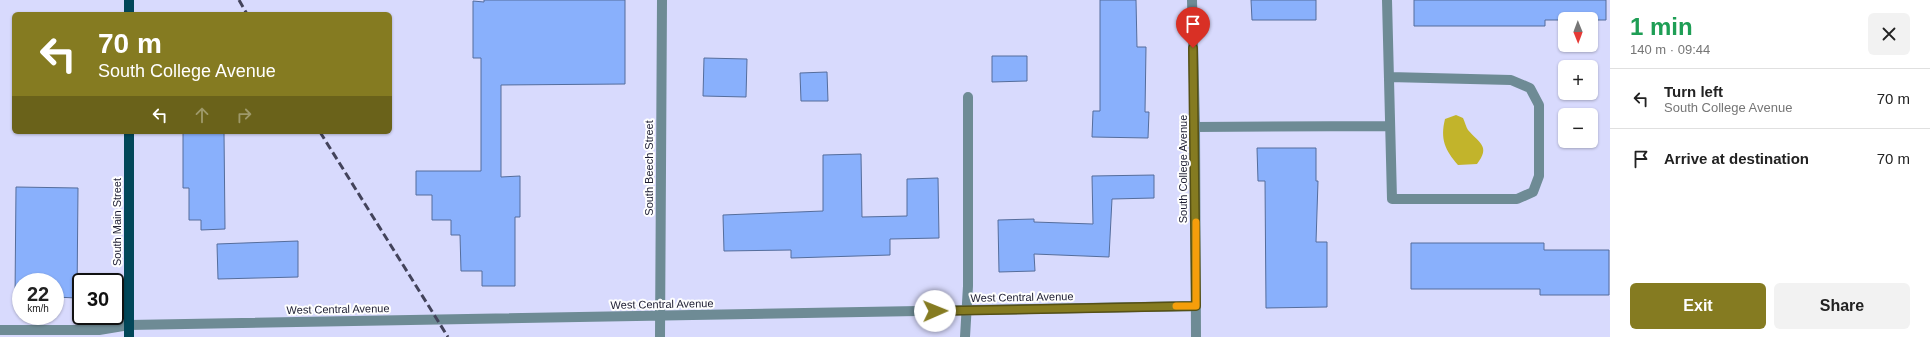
<!DOCTYPE html>
<html lang="en">
<head>
<meta charset="utf-8">
<style>
	body { margin:0; font-family:Arial,sans-serif; background:#f2f2f2; color:#222; height:100vh; display:flex; flex-direction:column; font-size:15px; white-space:nowrap }
	* { box-sizing:border-box; margin:0 }
	p { font-size:13px; color:#767676 }
	.icon { flex:none; width:22px; height:22px; fill:none; stroke:currentColor; stroke-width:2; stroke-linecap:round; stroke-linejoin:round }
	.map { position:relative; flex:1; overflow:hidden }
	.sheet { display:flex; flex-direction:column; background:#fff; width:320px }
	.sheet>* { flex:none }
	.banner { position:absolute; left:12px; top:12px; width:380px; height:122px; border-radius:6px; box-shadow:0 1px 3px #0004; background:#857b21; color:#fff; overflow:hidden }
	.needle { width:26px; rotate:179deg }
	.fabs { position:absolute; left:1558px; top:12px; display:grid; gap:8px }
	.fabs a { display:grid; place-items:center; width:40px; height:40px; border-radius:6px; background:#fff; box-shadow:0 1px 3px #0004; font-size:20px }
	.speed { position:absolute; left:12px; top:273px; display:flex; gap:8px; font-size:20px; font-weight:700; text-align:center }
	.speed>* { display:grid; place-content:center; width:52px; height:52px; border-radius:50%; background:#fff; box-shadow:0 1px 3px #0004; line-height:1 }
	.speed small { font-size:10px; font-weight:400 }
	.speed .limit { border:2px solid #111; border-radius:6px; background:#fff; color:#111 }
	.pin { position:absolute; display:grid; place-items:center; width:34px; height:34px; color:#fff; margin:-41px -17px; border-radius:50% 50% 50% 0; rotate:-45deg; box-shadow:0 0 4px #0007 }
	.pin .icon { rotate:45deg }
	.me { position:absolute; width:44px; margin:-22px; rotate:89deg; stroke-linejoin:round; filter:drop-shadow(0 0 3px #0008) }
	.turn { display:flex; align-items:center; gap:14px; height:84px; padding:0 20px; font-size:18px }
	.turn .icon { width:52px; height:52px; stroke-width:2.5 }
	.turn b { display:block; font-size:28px; line-height:34px }
	.lanes { display:flex; align-items:center; height:38px; padding:0 20px; background:#0003; justify-content:center; gap:20px; direction:ltr }
	.lanes .off { opacity:.35 }
	.round { display:grid; place-items:center; flex:none; width:42px; height:42px; border-radius:6px; background:#f2f2f2 }
	.headline { display:flex; align-items:center; justify-content:space-between; height:68px; padding:0 20px }
	h1 { font-size:24px; font-weight:800; line-height:30px; color:#1e9e55 }
	.primary-button { display:flex; gap:8px; margin-top:auto; padding:8px 20px }
	.primary-button a { flex:1; height:46px; border-radius:6px; background:#857b21; color:#fff; font-size:16px; font-weight:800; line-height:46px; text-align:center }
	.primary-button a+a { background:#f2f2f2; color:#222 }
	ul { padding:0; list-style:none }
	li { display:flex; align-items:center; gap:12px; height:60px; padding:0 20px; border-top:1px solid #e0e0e0 }
	li div { flex:1 }
	li b { display:block; font-size:15px }
	li em { font-style:normal }
	main { display:flex; flex:1; min-height:0 }
	.map>svg:first-child { display:block }
	.water { fill:#c2b42b }
	.building { fill:#89b0fc; stroke:#556d9c }
	.lines { fill:none; stroke-linecap:round; stroke-linejoin:round }
	.minor { stroke:#6e8b95; stroke-width:10 }
	.major { stroke:#024759; stroke-width:10 }
	.rail { stroke:#43435b; stroke-width:3; stroke-dasharray:8 4; stroke-linecap:butt }
	.route-casing { stroke:#565015; stroke-width:10 }
	.route { stroke:#857b21; stroke-width:7 }
	.slow { stroke:#f59e0b; stroke-width:7 }
	.labels { text-anchor:middle; dominant-baseline:central; stroke-width:4; stroke-linejoin:round; paint-order:stroke }
	.street-label { font-size:11px; fill:#1d1d32; stroke:#fefefe }
</style>
</head>
<body>
<main>
<div class="map">
<svg width="1610" height="337" viewBox="0 0 1610 337">
	<rect width="100%" height="100%" fill="#d8dafd"/>
	<path class="water" d="M1456 115 1463 118C1465 122 1466 127 1468 130 1479 143 1491 146 1477 164L1458 165C1445 150 1440 139 1445 119Z"/>
	<path class="building" d="M484 0H625V84L501 85V177L520 176V217H515V286H482V271H461L460 235H451V220H432V195H416V171H481V58H473V1L484 2Z
		M1100 0H1136L1137 47H1146L1145 112H1149L1148 138 1092 137 1093 111H1100Z
		M1251 0H1316V20H1252Z
		M1414 0H1606V20H1545V26H1414Z
		M992 56H1027V81L992 82Z
		M704 58 747 59 746 97 703 96Z
		M827 72 828 101H801L800 73Z
		M183 132H224L225 229 201 230V220H189V188H183Z
		M1257 148H1316V181H1318L1316 242H1327V307L1266 308 1265 181H1258Z
		M861 154 862 217 907 216V179L938 178 939 238 890 239V255L791 258V250L724 251 723 215 823 211V155Z
		M1154 175V198L1112 199 1109 257 1034 254 1035 271 999 272 998 220 1034 219V222L1093 224 1092 176Z
		M16 187 78 188 77 298 55 297V282H21V297H15Z
		M298 241V277L218 279 217 244Z
		M1411 243H1544V250H1609V295H1540V289H1411Z"/>
	<g class="lines">
		<path class="minor" d="M1192 0 1195 127 1196 337
			M1387 0 1392 199H1517L1533 192 1539 176V105L1530 88 1511 80 1389 77
			M1195 127 1390 126
			M0 330H99L129 325 1196 306
			M660 337 662 0
			M965 337 968 286V97"/>
		<path class="major" d="M129 0V14
			M129 132V337"/>
		<path class="rail" d="M239 0 247 14
			M320 132 448 337"/>
	</g>
	<g class="lines">
		<g class="route-casing">
			<path id="route" d="M935 311 1196 306 1193 48"/>
		</g>
		<use href="#route" class="route"/>
		<path class="slow" d="M1176 306H1196V222"/>
	</g>
	<g class="labels">
		<g class="street-label">
			<text transform="translate(649 168) rotate(-90)">South Beech Street</text>
			<text transform="translate(1183 169) rotate(-90)">South College Avenue</text>
			<text transform="translate(117 222) rotate(-90)">South Main Street</text>
			<text transform="translate(1022 297) rotate(-1)">West Central Avenue</text>
			<text transform="translate(662 304) rotate(-1)">West Central Avenue</text>
			<text transform="translate(338 309) rotate(-1)">West Central Avenue</text>
		</g>
	</g>
</svg>
<div class="fabs">
<a><svg class="needle" viewBox="-14 -14 28 28"><path d="M0-13l5 13h-10z" fill="#e53935"/><path d="M0 13l5-13h-10z" fill="#767676"/></svg></a>
<a>+</a>
<a>−</a>
</div>
<div class="speed"><div>22<small>km/h</small></div><div class="limit">30</div></div>
<div class="pin" style="left:1193px;top:48px;background:#d93025"><svg class="icon" aria-label="arrive" viewBox="0 0 24 24"><path d="M6 21V4h12l-3 4 3 4H6"/></svg></div>
<svg class="me" style="left:935px;top:311px" viewBox="-20 -20 40 40"><circle r="19" fill="#fff"/><path d="M0-13L10 11 0 6-10 11z" fill="#857b21"/></svg>
<div class="banner">
<div class="turn"><svg class="icon" aria-label="left" viewBox="0 0 24 24"><path d="M17 20v-9H6M10 6l-5 5 5 5"/></svg><div><b>70 m</b>South College Avenue</div></div>
<div class="lanes"><svg class="icon" aria-label="left" viewBox="0 0 24 24"><path d="M17 20v-9H6M10 6l-5 5 5 5"/></svg><svg class="icon off" aria-label="ahead" viewBox="0 0 24 24"><path d="M12 20V5M6 11l6-6 6 6"/></svg><svg class="icon off" aria-label="right" viewBox="0 0 24 24"><path d="M7 20v-9h11M14 6l5 5-5 5"/></svg></div>
</div>
</div>
<section class="sheet">
<div class="headline"><div><h1>1 min</h1><p>140 m · 09:44</p></div><a class="round"><svg class="icon" aria-label="close" viewBox="0 0 24 24"><path d="M6 6l12 12M18 6L6 18"/></svg></a></div>
<ul>
<li><svg class="icon" aria-label="left" viewBox="0 0 24 24"><path d="M17 20v-9H6M10 6l-5 5 5 5"/></svg><div><b>Turn left</b><p>South College Avenue</p></div><em>70 m</em></li>
<li><svg class="icon" aria-label="arrive" viewBox="0 0 24 24"><path d="M6 21V4h12l-3 4 3 4H6"/></svg><div><b>Arrive at destination</b></div><em>70 m</em></li>
</ul>
<div class="primary-button"><a>Exit</a><a>Share</a></div>
</section>
</main>
</body>
</html>
